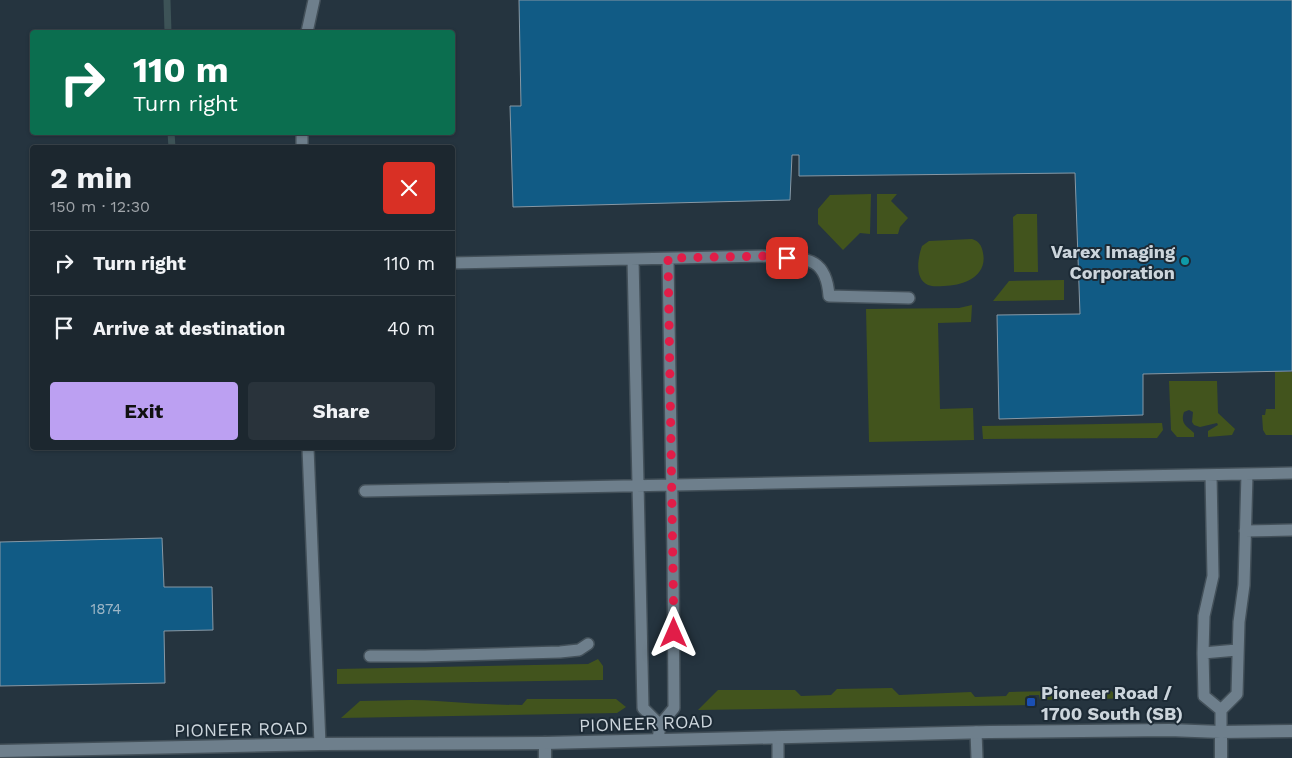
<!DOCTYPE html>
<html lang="en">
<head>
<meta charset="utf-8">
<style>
	body { margin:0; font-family:"Work Sans",sans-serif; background:#29333b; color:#f1f3f6; height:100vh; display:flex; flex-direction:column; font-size:19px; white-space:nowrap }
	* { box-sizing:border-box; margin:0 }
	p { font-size:16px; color:#a0a5aa }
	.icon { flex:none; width:28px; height:28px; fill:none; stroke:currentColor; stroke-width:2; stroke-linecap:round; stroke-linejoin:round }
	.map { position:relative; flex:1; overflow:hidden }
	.details { position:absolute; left:30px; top:145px; width:425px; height:305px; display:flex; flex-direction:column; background:#1c272f; border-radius:5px; box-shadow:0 1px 4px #0004,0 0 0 1px #3a444b }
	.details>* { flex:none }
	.top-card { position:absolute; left:30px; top:30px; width:425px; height:105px; border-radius:5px; box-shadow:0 1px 4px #0004,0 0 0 1px #3a444b; background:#0b6e4f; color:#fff; overflow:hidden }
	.pin { position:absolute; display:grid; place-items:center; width:42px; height:42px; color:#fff; margin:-21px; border-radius:10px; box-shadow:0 2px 8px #0006 }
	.me { position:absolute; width:55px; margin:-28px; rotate:0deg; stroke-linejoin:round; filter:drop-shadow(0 0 4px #0008) }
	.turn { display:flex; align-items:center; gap:18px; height:105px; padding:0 20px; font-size:22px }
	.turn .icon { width:65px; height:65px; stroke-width:2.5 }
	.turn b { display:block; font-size:35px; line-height:42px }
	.round { display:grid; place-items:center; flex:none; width:52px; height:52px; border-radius:5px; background:#29333b }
	.summary { display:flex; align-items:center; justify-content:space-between; height:85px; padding:0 20px }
	h1 { font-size:30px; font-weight:700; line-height:38px }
	.primary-button { display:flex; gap:10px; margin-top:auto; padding:10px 20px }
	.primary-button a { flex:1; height:58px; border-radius:5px; background:#bca0f2; color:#111; font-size:20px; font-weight:700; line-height:58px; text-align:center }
	.primary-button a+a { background:#29333b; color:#f1f3f6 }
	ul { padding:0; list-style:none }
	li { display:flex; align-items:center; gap:15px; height:65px; padding:0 20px; border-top:1px solid #3a444b }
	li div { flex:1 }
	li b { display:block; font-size:19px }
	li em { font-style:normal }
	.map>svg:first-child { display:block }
	.green { fill:#42541d }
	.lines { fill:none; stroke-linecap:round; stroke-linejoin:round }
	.stream { stroke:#3d5357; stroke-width:7 }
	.building { fill:#115b85; stroke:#8798a5 }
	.lane-casing { stroke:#435059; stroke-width:14 }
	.street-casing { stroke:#435059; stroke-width:15 }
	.secondary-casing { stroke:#435059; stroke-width:15 }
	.lane { stroke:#6e7f8c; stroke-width:11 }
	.street { stroke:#6e7f8c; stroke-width:12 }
	.secondary { stroke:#6e7f8c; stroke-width:12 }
	.route { stroke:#e11d48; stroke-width:9; stroke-dasharray:0 16.2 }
	.culture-dot { fill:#0f9aa8; stroke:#1c2a35; stroke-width:2 }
	.transit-dot { fill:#1a4fb4; stroke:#1c2a35; stroke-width:2 }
	.labels { text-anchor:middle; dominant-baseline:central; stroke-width:4; stroke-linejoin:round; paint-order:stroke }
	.number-label { font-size:15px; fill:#9db6c6 }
	.poi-label { font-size:18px; font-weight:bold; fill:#ccd5dc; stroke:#1c2a35; text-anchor:end }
	.street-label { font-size:18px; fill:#ccd5dc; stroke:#1c2a35 }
</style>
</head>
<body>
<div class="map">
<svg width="1292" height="758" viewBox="0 0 1292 758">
	<rect width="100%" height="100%" fill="#25343f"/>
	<path class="green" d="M871 194 870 234 860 233 843 250 818 224V209L830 195Z
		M877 194H897L891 201 908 218 900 227 898 234H877Z
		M1017 214H1037L1038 272H1014L1013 217Z
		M972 239C979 241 982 246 983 253 988 277 962 286 944 286 939 286 933 287 928 285 914 279 918 257 922 246L929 241Z
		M1064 280V300L993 301 1009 281Z
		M972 305 971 322 938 323 940 409 973 408 974 440 869 442 866 309 959 308Z
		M1275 372H1292V435H1266L1263 430 1262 415H1265L1266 409H1275Z
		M1169 381H1217L1218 413 1235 429 1232 435 1208 437V431L1218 425 1217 423 1200 427 1194 425 1192 422 1193 412 1189 410 1184 412C1180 424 1187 426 1194 433V437H1177L1171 430Z
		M1162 423 1163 430 1157 438 983 439 982 426Z
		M598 659 603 666V680L337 684V669L588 664Z
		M892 688 899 695 971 692 975 697 1006 696 1009 692 1110 690 1115 694H1148V698L1040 700 1039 695H1029V705L698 710 718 690H795L801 696 831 695 837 689Z
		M527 699H616L626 707 617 713 341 718 360 701C385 701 412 699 437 701 466 703 493 705 522 705Z"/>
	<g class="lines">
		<path class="stream" d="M167 0 168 32
			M171 132 172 148"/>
	</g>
	<path class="building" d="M519 0H1292V371L1143 374V415L999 419 997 315 1080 314 1075 173 799 176V155H792L790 200 513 207 510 106H521Z
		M162 538 164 587H212L213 630 164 631 165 683 0 686V542Z"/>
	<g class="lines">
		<g class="lane-casing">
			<path id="lane" d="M307 32 314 0
				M302 148V132
				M633 259 643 708 660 725
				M452 263 769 256C803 259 826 254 829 296L909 298
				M308 448 320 744
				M365 491 1292 473
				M1245 531 1292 530
				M1203 653 1204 616 1213 576 1211 475
				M370 656H425L560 652 579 650 588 644
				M1221 710 1204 696 1203 653 1237 650
				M976 732 977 758
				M1221 732V710L1237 694 1239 622 1244 585 1247 474
				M778 737V758
				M658 740 660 725 674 708 673 558 668 259"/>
		</g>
		<g class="street-casing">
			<path id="street" d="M545 743V758"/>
		</g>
		<g class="secondary-casing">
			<path id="secondary" d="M1221 732V758
				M0 751 320 744 545 743 989 732 1169 730 1221 732 1292 731"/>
		</g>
		<use href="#lane" class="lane"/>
		<use href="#street" class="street"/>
		<use href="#secondary" class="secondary"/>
	</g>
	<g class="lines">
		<path class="route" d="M674 633 668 258 769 256 787 258"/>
	</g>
	<circle class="culture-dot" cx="1185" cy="261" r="5"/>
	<rect class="transit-dot" x="1026" y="697" width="10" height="10" rx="2.5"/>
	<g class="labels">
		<g class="number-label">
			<text x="106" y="609">1874</text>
		</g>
		<g class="poi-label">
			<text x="1175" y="251">Varex Imaging<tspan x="1175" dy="21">Corporation</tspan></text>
			<text x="1041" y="692" text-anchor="start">Pioneer Road /<tspan x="1041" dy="21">1700 South (SB)</tspan></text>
		</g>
		<g class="street-label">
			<text transform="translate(646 723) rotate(-2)">PIONEER ROAD</text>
			<text transform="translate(241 729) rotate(-1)">PIONEER ROAD</text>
		</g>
	</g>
</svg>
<div class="pin" style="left:787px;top:258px;background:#d93025"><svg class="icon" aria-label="arrive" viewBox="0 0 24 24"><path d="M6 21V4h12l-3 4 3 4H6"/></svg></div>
<svg class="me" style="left:674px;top:633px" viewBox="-20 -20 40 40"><path d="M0-17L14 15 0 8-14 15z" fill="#e11d48" stroke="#fff" stroke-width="4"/></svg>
<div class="top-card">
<div class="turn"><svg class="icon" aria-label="right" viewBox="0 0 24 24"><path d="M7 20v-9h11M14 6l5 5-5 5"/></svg><div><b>110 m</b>Turn right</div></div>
</div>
<section class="details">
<div class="summary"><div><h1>2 min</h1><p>150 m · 12:30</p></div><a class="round" style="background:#d93025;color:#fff"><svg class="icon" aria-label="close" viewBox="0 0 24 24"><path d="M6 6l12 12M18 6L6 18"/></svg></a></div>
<ul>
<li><svg class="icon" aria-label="right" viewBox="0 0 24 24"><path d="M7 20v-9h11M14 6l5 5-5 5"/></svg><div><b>Turn right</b></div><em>110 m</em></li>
<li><svg class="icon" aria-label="arrive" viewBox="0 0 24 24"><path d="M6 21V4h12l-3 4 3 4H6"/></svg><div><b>Arrive at destination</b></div><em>40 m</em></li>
</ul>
<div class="primary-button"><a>Exit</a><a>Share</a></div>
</section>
</div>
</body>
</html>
